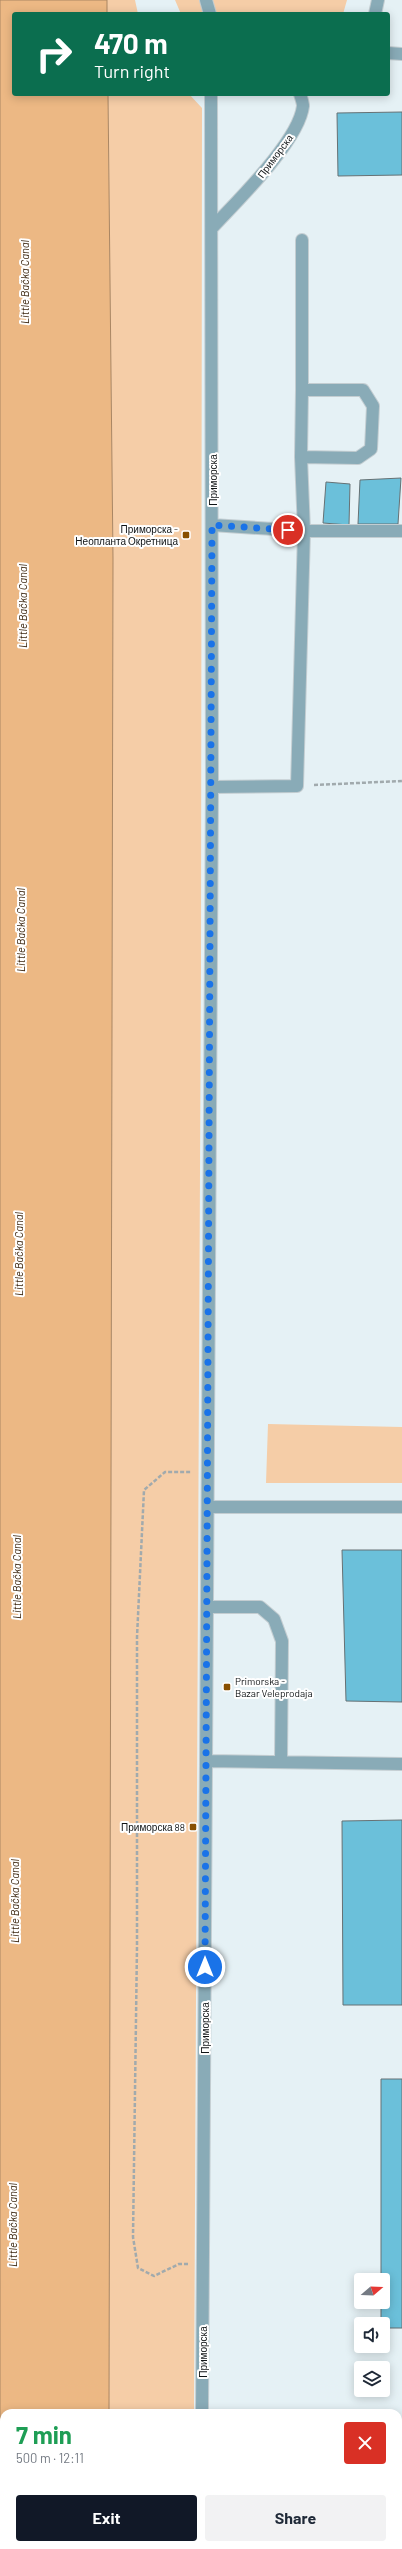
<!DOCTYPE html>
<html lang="en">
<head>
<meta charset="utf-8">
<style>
	body { margin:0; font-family:Barlow,sans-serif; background:#f2f2f3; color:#1f2937; height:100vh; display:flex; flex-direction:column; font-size:15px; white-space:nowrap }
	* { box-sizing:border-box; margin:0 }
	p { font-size:13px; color:#747a83 }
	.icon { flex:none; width:22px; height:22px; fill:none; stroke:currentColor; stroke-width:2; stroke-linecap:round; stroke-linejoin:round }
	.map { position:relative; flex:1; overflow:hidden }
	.details { position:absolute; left:0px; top:2409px; width:402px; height:140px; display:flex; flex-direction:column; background:#fff; border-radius:12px 12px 0 0; box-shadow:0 2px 10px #0003 }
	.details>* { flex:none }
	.banner { position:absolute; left:12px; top:12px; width:378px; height:84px; border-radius:4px; box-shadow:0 2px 10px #0003; background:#0b6e4f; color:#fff; overflow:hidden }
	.needle { width:26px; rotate:71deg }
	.buttons { position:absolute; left:354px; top:2273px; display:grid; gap:8px }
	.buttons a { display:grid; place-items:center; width:36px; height:36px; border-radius:4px; background:#fff; box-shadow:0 2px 10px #0003; font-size:20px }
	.pin { position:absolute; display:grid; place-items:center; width:34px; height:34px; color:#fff; margin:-17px; border:2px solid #fff; border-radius:50%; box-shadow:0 1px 4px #0007 }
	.me { position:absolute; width:44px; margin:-22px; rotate:0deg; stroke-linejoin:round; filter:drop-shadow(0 0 3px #0008) }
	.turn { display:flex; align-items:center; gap:14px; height:84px; padding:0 16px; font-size:18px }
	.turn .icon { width:52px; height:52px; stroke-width:2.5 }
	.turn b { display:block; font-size:28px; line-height:34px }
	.round { display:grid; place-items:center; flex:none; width:42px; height:42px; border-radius:4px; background:#f2f2f3 }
	.headline { display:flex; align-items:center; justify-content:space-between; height:68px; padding:0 16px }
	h1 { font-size:24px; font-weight:700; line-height:30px; color:#1e9e55 }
	.action { display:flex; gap:8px; margin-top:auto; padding:8px 16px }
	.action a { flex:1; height:46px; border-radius:4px; background:#111827; color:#fff; font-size:16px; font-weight:700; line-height:46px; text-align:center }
	.action a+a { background:#f2f2f3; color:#1f2937 }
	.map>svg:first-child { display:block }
	.green { fill:#f5cda7 }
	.water { fill:#ecb884; stroke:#aa8663 }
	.building { fill:#6bc0da; stroke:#667174 }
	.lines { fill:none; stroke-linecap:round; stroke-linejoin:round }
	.minor-casing { stroke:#c3cdd1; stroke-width:14 }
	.path { stroke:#a1aaad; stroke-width:2.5; stroke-dasharray:4 2; stroke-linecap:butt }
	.minor { stroke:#89abb7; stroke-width:12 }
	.route { stroke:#1a73e8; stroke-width:7; stroke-dasharray:0 12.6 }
	.poi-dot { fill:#885002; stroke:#fff; stroke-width:1.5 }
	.labels { text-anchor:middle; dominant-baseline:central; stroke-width:4; stroke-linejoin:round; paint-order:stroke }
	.street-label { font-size:10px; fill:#0f1315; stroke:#fff }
	.poi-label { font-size:10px; fill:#0f1315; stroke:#fff; text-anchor:end }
	.water-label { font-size:11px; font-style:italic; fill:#3a240d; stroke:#fff }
</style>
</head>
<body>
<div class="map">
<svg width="402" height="2549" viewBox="0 0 402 2549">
	<rect width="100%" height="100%" fill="#e5f1f5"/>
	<path class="green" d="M107 0H135L138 14H107Z
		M175 0H347L343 14H181Z
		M108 94H189L202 108 201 965 194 2413H109L113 559Z
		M268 1424 402 1427V1483H266Z
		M109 2545H193V2549H109Z"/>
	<path class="water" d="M0 0H107V14H14V94H108L113 559 109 2413H4V2545H109V2549H0Z"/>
	<path class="building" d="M402 112V175L338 176 337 113Z
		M401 478 398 524H358L360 480Z
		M326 482 350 484 349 525 323 523Z
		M342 1550H402V1702L346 1701Z
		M402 1820V2005H343L342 1821Z
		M381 2079H402V2328H383V2324H381V2302H383V2280H381Z
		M339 2545H365V2549H339Z"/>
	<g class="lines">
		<g class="minor-casing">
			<path id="minor" d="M206 0 210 14
				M375 14 378 0
				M388 53 402 54
				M213 227C237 201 299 141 303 106 303 103 301 97 300 94
				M302 240V390H363L373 406 371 449 358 458 301 457 304 531H402
				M301 457 302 390
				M212 787 297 786 304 531 212 525
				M209 1507H402
				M208 1607H260L274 1619 282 1641 281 1762
				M207 1761 402 1764
				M202 2413 212 787 211 94
				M202 2549V2545"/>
		</g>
		<path class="path" d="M314 785 402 781
			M188 2264H179L154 2276 138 2268 133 2237 137 1946V1637L144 1490 165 1472H192"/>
		<use href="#minor" class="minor"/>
	</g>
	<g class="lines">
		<path class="route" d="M205 1967 212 525 288 530"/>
	</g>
	<g class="poi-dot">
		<rect x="182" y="531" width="8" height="8" rx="2"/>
		<rect x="223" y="1683" width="8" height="8" rx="2"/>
		<rect x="189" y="1823" width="8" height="8" rx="2"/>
	</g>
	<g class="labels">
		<g class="street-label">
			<text transform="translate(275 156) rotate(-53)">Приморска</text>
			<text transform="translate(213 480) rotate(-90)">Приморска</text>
			<text transform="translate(205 2028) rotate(-90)">Приморска</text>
			<text transform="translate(203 2352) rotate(-90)">Приморска</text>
		</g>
		<g class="poi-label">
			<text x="178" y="529">Приморска -<tspan x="178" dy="12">Неопланта Окретница</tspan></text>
			<text x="235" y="1681" text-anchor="start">Primorska -<tspan x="235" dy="12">Bazar Veleprodaja</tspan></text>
			<text x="185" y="1827">Приморска 88</text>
		</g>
		<g class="water-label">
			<text transform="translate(24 282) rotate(-90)">Little Bačka Canal</text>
			<text transform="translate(22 606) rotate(-90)">Little Bačka Canal</text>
			<text transform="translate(20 930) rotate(-90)">Little Bačka Canal</text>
			<text transform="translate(18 1254) rotate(-90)">Little Bačka Canal</text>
			<text transform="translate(16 1577) rotate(-90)">Little Bačka Canal</text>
			<text transform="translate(14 1901) rotate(-90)">Little Bačka Canal</text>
			<text transform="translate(12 2225) rotate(-90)">Little Bačka Canal</text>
		</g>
	</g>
</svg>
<div class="buttons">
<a><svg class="needle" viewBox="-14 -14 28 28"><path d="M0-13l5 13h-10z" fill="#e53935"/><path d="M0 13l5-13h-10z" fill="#747a83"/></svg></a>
<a><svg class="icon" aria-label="sound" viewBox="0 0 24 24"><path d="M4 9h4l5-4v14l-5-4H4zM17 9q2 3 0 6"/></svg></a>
<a><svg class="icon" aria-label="layers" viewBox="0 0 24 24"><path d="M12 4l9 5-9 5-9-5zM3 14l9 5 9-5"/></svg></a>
</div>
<div class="pin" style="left:288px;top:530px;background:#d93025"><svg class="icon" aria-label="arrive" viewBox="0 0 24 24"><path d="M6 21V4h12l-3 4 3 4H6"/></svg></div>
<svg class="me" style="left:205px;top:1967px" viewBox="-20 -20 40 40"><circle r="17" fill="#1a73e8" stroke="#fff" stroke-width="3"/><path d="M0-11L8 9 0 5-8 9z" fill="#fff"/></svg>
<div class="banner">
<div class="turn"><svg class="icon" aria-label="right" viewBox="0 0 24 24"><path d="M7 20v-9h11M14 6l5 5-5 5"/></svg><div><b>470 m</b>Turn right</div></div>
</div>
<section class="details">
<div class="headline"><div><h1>7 min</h1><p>500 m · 12:11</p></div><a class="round" style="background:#d93025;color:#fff"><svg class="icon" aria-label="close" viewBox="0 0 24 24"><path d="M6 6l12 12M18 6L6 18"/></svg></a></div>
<div class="action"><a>Exit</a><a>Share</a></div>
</section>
</div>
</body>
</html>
